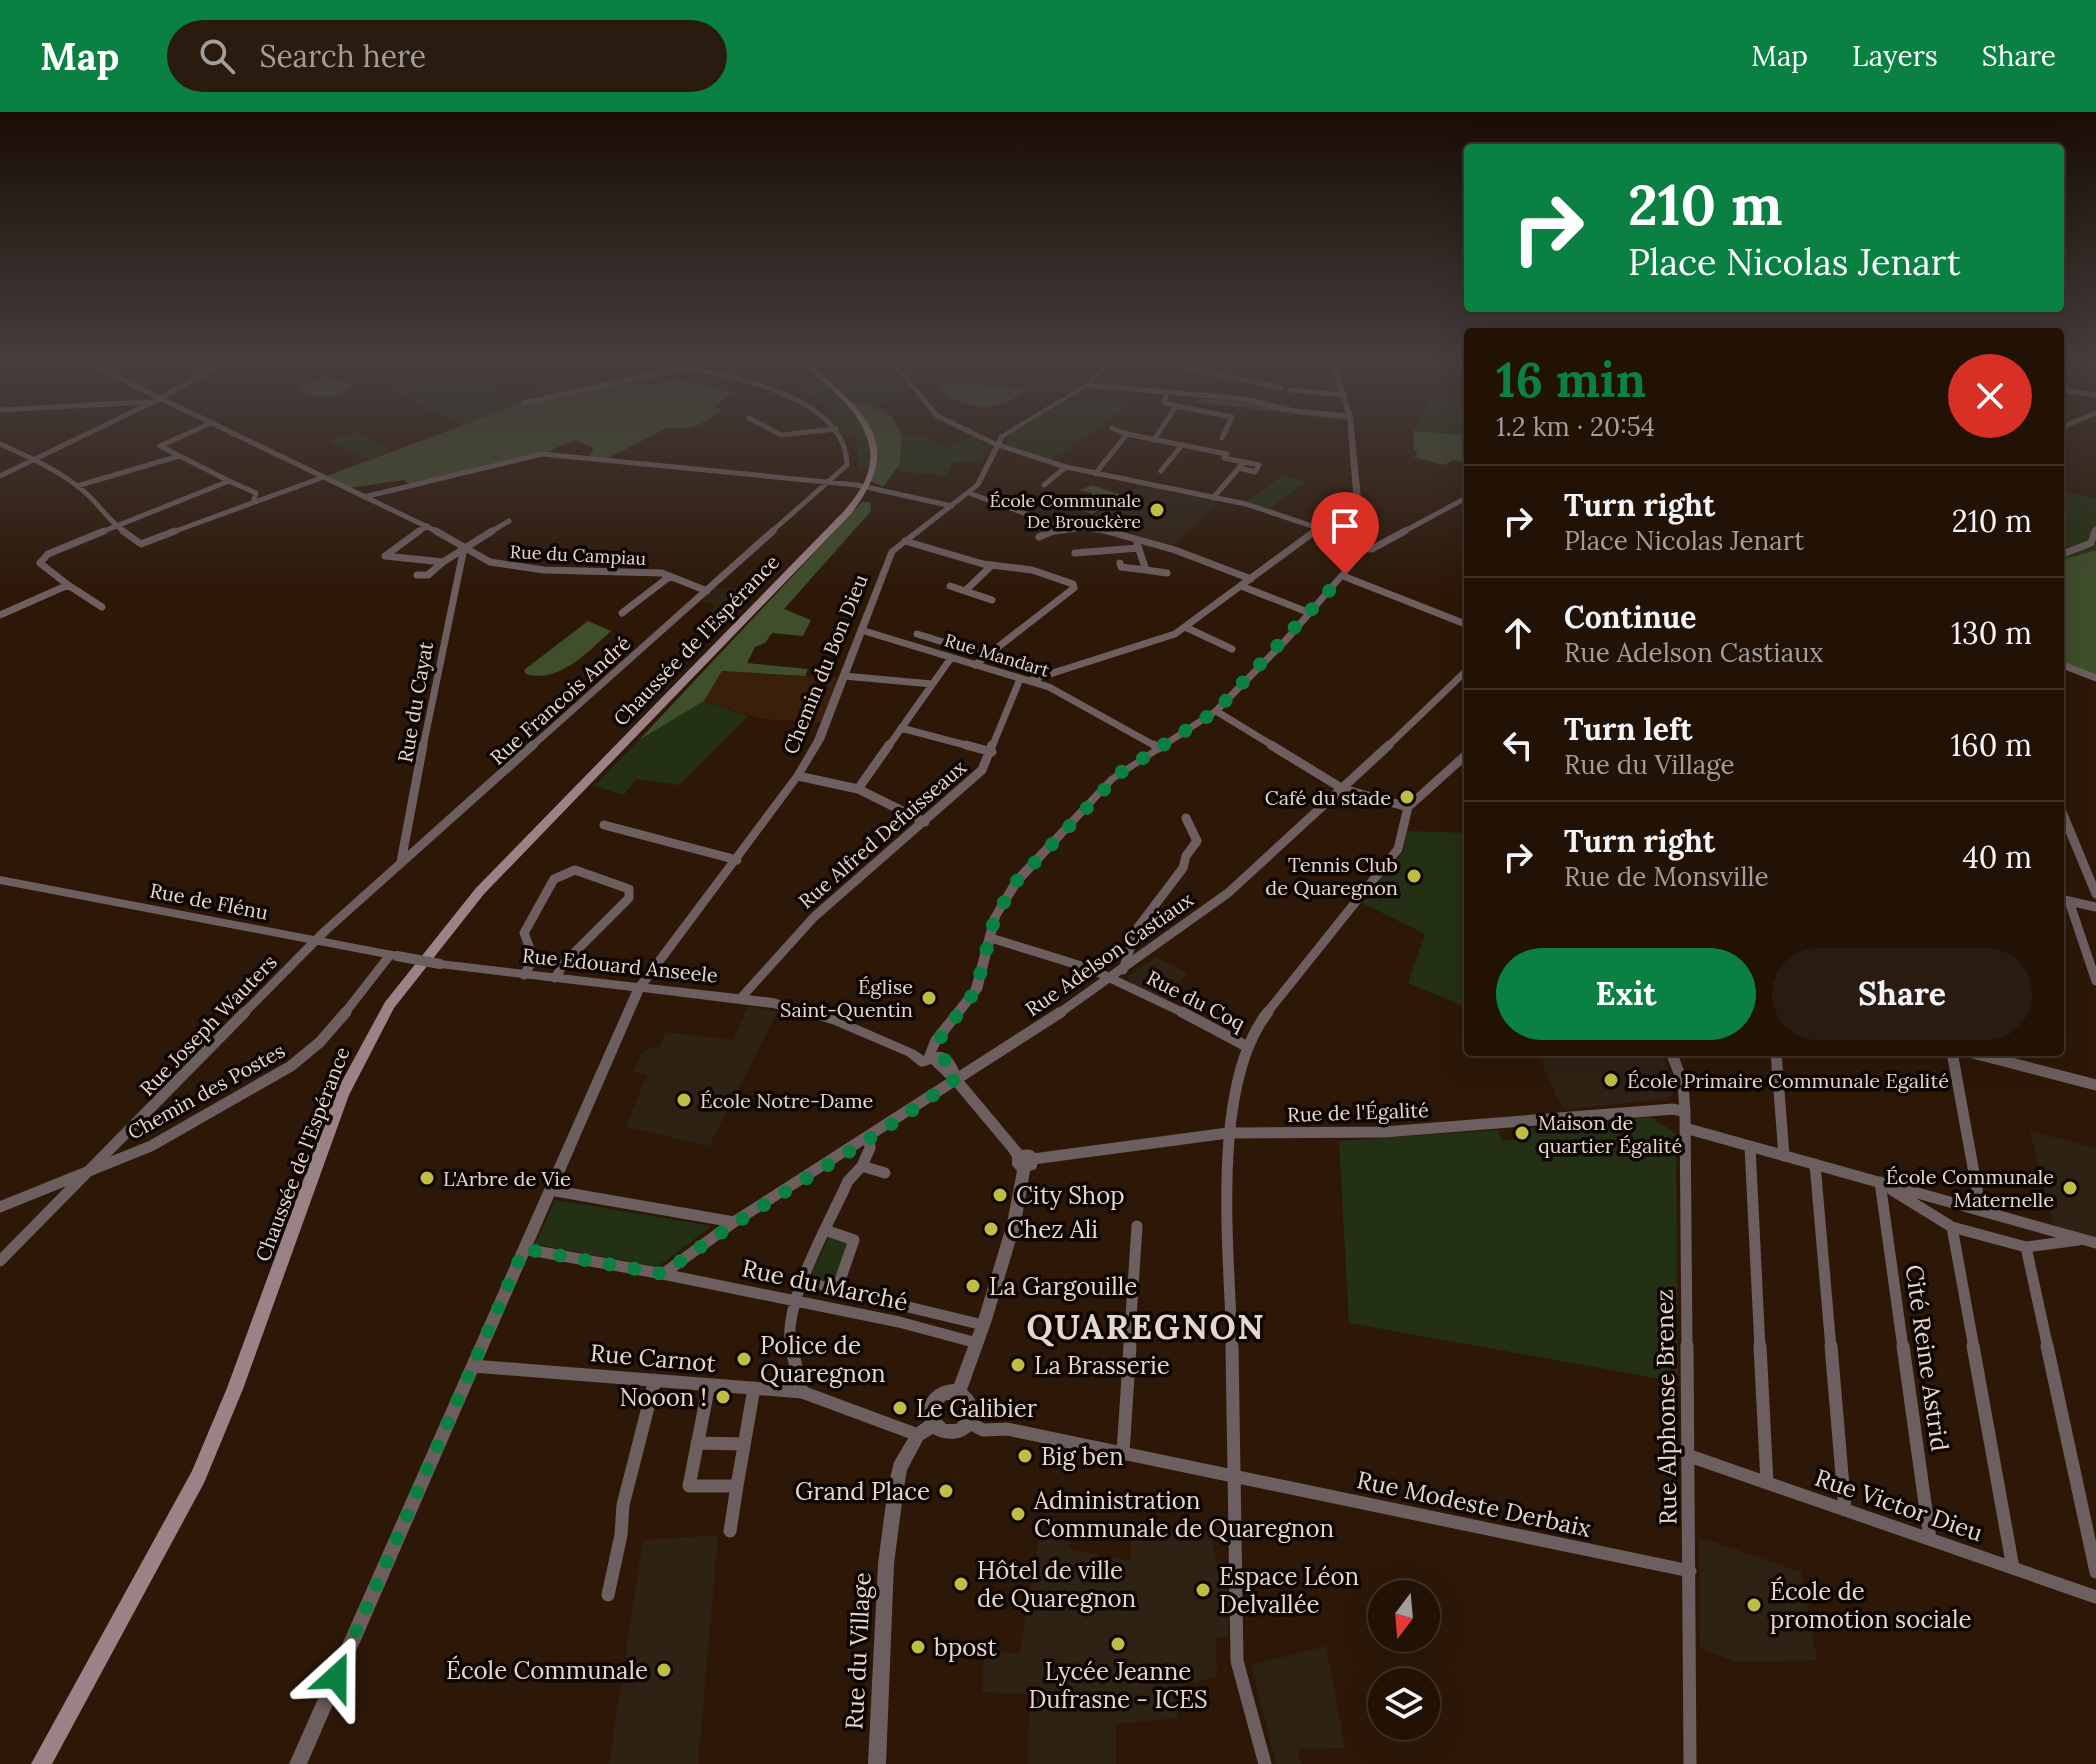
<!DOCTYPE html>
<html lang="en">
<head>
<meta charset="utf-8">
<style>
	body { margin:0; font-family:Lora,serif; background:#2a1b10; color:#f1f3f6; height:100vh; display:flex; flex-direction:column; font-size:30px; white-space:nowrap }
	* { box-sizing:border-box; margin:0 }
	p { font-size:26px; color:#a29e9b }
	.icon { flex:none; width:44px; height:44px; fill:none; stroke:currentColor; stroke-width:2; stroke-linecap:round; stroke-linejoin:round }
	.map { position:relative; flex:1; overflow:hidden }
	.panel { position:absolute; left:1464px; top:216px; width:600px; height:728px; display:flex; flex-direction:column; background:#221206; border-radius:8px; box-shadow:0 8px 32px #0002,0 0 0 2px #3f3228 }
	.panel>* { flex:none }
	.banner { position:absolute; left:1464px; top:32px; width:600px; height:168px; border-radius:8px; box-shadow:0 8px 32px #0002,0 0 0 2px #3f3228; background:#0b8043; color:#fff; overflow:hidden }
	.needle { width:52px; rotate:196deg }
	.fabs { position:absolute; left:1368px; top:1468px; display:grid; gap:16px }
	.fabs a { display:grid; place-items:center; width:72px; height:72px; border-radius:50%; background:#221206; box-shadow:0 8px 32px #0002,0 0 0 2px #3f3228; font-size:40px }
	.pin { position:absolute; display:grid; place-items:center; width:68px; height:68px; color:#fff; margin:-82px -34px; border-radius:50% 50% 50% 0; rotate:-45deg; box-shadow:0 0 8px #0007 }
	.pin .icon { rotate:45deg }
	.me { position:absolute; width:88px; margin:-44px; rotate:24deg; stroke-linejoin:round; filter:drop-shadow(0 0 6px #0008) }
	.turn { display:flex; align-items:center; gap:28px; height:168px; padding:0 32px; font-size:36px }
	.turn .icon { width:104px; height:104px; stroke-width:2.5 }
	.turn b { display:block; font-size:56px; line-height:68px }
	.round { display:grid; place-items:center; flex:none; width:84px; height:84px; border-radius:42px; background:#2a1b10 }
	.overview { display:flex; align-items:center; justify-content:space-between; height:136px; padding:0 32px }
	h1 { font-size:48px; font-weight:800; line-height:60px; color:#0b8043 }
	.button { display:flex; gap:16px; margin-top:auto; padding:16px 32px }
	.button a { flex:1; height:92px; border-radius:48px; background:#0b8043; color:#fff; font-size:32px; font-weight:800; line-height:92px; text-align:center }
	.button a+a { background:#2a1b10; color:#f1f3f6 }
	ul { padding:0; list-style:none }
	li { display:flex; align-items:center; gap:24px; height:112px; padding:0 32px; border-top:2px solid #3f3228 }
	li div { flex:1 }
	li b { display:block; font-size:30px }
	li em { font-style:normal }
	header { display:flex; align-items:center; gap:48px; box-sizing:border-box; height:112px; padding:0 40px; background:#0b8043; color:#fff }
	header strong { font-size:38px }
	nav { display:flex; gap:44px; margin-inline-start:auto; font-size:28px }
	.search { width:560px; height:72px; background:#2a1b10; display:flex; align-items:center; gap:20px; box-sizing:border-box; padding:0 28px; border-radius:44px; color:#a29e9b; font-size:30px }
	.map>svg:first-child { display:block }
	.built { fill:#3a1f0a }
	.education { fill:#2e2214 }
	.green { fill:#243013 }
	.forest { fill:#3f4e2b }
	.lines { fill:none; stroke-linecap:round; stroke-linejoin:round }
	.minor-far4 { stroke:#6d5e60; stroke-width:5 }
	.minor-far3 { stroke:#6d5e60; stroke-width:7 }
	.minor-far2 { stroke:#6d5e60; stroke-width:9 }
	.minor-far1 { stroke:#6d5e60; stroke-width:11 }
	.minor { stroke:#6d5e60; stroke-width:13 }
	.tertiary { fill:#6d5e60; fill-rule:evenodd }
	.secondary { fill:#9a8286; fill-rule:evenodd }
	.tertiary-bridge { stroke:#6d5e60; stroke-width:10 }
	.route { stroke:#0b8043; stroke-width:14; stroke-dasharray:0 25.2 }
	.poi-dot { fill:#bebf42; stroke:#0e0602; stroke-width:3 }
	.labels { text-anchor:middle; dominant-baseline:central; stroke-width:7; stroke-linejoin:round; paint-order:stroke }
	.far-poi-label { font-size:18px; fill:#e6d7cd; stroke:#0e0602; text-anchor:end }
	.far-street-label { font-size:18px; fill:#e6d7cd; stroke:#0e0602 }
	.street-label { font-size:20px; fill:#e6d7cd; stroke:#0e0602 }
	.poi-label { font-size:20px; fill:#e6d7cd; stroke:#0e0602; text-anchor:end }
	.near-poi-label { font-size:24px; fill:#e6d7cd; stroke:#0e0602; text-anchor:start }
	.near-street-label { font-size:24px; fill:#e6d7cd; stroke:#0e0602 }
	.near-district-label { font-size:34px; font-weight:bold; letter-spacing:2px; fill:#e6d7cd; stroke:#0e0602 }
</style>
</head>
<body>
<header>
<strong>Map</strong>
<div class="search"><svg class="icon" aria-label="search" viewBox="0 0 24 24"><circle cx="10" cy="10" r="6"/><path d="M15 15l6 6"/></svg>Search here</div>
<nav><a>Map</a><a>Layers</a><a>Share</a></nav>
</header>
<div class="map">
<svg width="2096" height="1652" viewBox="0 0 2096 1652">
	<rect width="100%" height="100%" fill="#2d1808"/>
	<path class="built" d="M722 559 827 566H843L825 611 761 607 704 589Z"/>
	<path class="education" d="M1140 373 1221 389 1172 435 1090 407Z
		M714 476H759L729 507 707 501 716 493 700 489Z
		M1155 845 1188 861 1166 889 1131 871 1128 864Z
		M748 894 778 900 709 1034 626 1015 647 962 633 960 642 942 650 935 659 936 666 920 733 928Z
		M1536 940H1662L1675 975 1673 983 1660 988 1563 997Z
		M2030 1019 2096 1036V1127L2054 1115Z
		M1132 1411 1212 1420 1215 1449 1227 1451 1228 1526 1216 1525 1217 1565 1183 1573 1188 1594 1178 1597V1606L1116 1612V1652H1028L1029 1582 982 1580 984 1538 1019 1542 1040 1422 1070 1428 1069 1437 1130 1449Z
		M718 1423 698 1652H609L643 1428Z
		M1699 1425 1801 1460 1817 1548 1736 1550 1700 1536Z
		M1326 1534 1345 1636 1298 1637 1301 1652H1276L1251 1553Z"/>
	<path class="green" d="M83 249H190L196 251 141 278Z
		M718 249H819L820 253 810 254 815 259 905 267V262L936 261 966 249H1034L1048 262 1083 276 1074 282 935 270 915 278 912 275 878 294 890 300 892 305 869 295 867 310 872 358 858 357 856 322 840 324 832 310 824 306 836 300 775 261 758 254Z
		M537 250 585 276 551 283 507 260Z
		M430 263 456 277 482 270 523 291 463 313 424 296 391 276Z
		M1452 279 1468 284 1465 316 1468 323 1413 319 1433 280 1449 283Z
		M1088 285 1128 292C1105 316 1077 331 1048 349L1006 334 1007 326 1002 324 1062 289H1081Z
		M355 320 391 339 370 347 328 330Z
		M902 323 924 324 947 336 971 324 988 334 983 349 952 351 946 364 897 359 902 344Z
		M1283 363 1304 370 1268 398 1246 390Z
		M2060 379 2096 386V438L2060 448Z
		M704 589 748 604 679 673 636 667 624 683 594 674 639 628Z
		M1407 719 1468 721V896L1408 871 1425 822 1360 790 1404 739Z
		M1650 1005 1676 1021 1678 1270 1349 1211 1339 1029 1498 1018 1503 1029 1517 1027 1515 1022H1522L1520 1017Z
		M555 1088 712 1114 657 1155 535 1132Z
		M830 1123 851 1129 833 1170 815 1166 812 1160Z"/>
	<path class="forest" d="M322 265 355 272C341 288 315 288 298 278Z
		M628 265 643 274 680 267 732 281 713 295 722 298 702 311 689 316H667L606 347 588 345 594 336 575 328 542 342 411 373 404 368 348 376 321 366 523 291Z
		M947 271 1022 277 1025 279C996 302 966 297 936 277Z
		M1199 287C1249 288 1297 299 1346 304V308L1194 290Z
		M850 291H861L892 305 902 323 900 352 883 375 869 368 875 335Z
		M1413 319 1468 323V339L1464 341 1468 343V351L1453 348 1444 353 1414 345 1418 341 1414 338Z
		M1092 373 1121 383 1092 402 1059 390 1090 385 1092 381 1079 378Z
		M862 390H870L871 399 784 497 811 508 803 524 772 521 765 531 755 535 747 551 808 557 805 564 722 559 704 589 639 628Z
		M2096 438V563L2060 549V448Z
		M588 509 611 519C589 539 559 572 526 562L524 558Z"/>
	<g class="lines">
		<path class="minor-far4" d="M83 249 440 421
			M663 249C717 264 846 278 847 353L770 421
			M892 249 937 304 995 332 1066 355 1246 392 1333 421
			M1115 249 1174 253 1281 276
			M808 254 866 249
			M1087 273 1244 287 1295 299 1350 304
			M2060 277 2096 283
			M1290 278 1345 283
			M523 291 682 256
			M1176 294 1232 305 1222 326
			M0 298 148 290
			M749 306 781 323 836 317
			M1112 316 1127 322
			M2060 316 2096 301
			M1154 328 1176 294 1164 290 1167 281
			M0 332C29 345 63 360 87 382 101 395 110 410 126 421
			M1182 333 1227 342 1224 346 1244 350 1213 386
			M1239 356 1255 360 1259 353 1244 350
			M1095 362 1127 322 1182 333 1161 359
			M0 364 159 287 226 249
			M229 369 256 381 254 387
			M1044 373 1066 355
			M77 374 179 344
			M969 381 1062 415
			M364 385 542 342 857 373 952 394
			M99 421 229 369 160 334 211 311
			M170 421 321 366
			M417 421 427 414
			M489 421 509 409
			M1048 421 1084 416 1117 421
			M1312 421 1317 418
			M1401 421 1468 385
			M2094 421 2096 417"/>
		<path class="minor-far3" d="M123 419 141 432 175 419
			M419 419 385 444 443 450 492 419
			M436 419 490 450 544 458 662 461 707 479
			M1107 419 1175 438 1251 467
			M1327 419 1359 430
			M1039 425 1053 419
			M905 429 983 452 1032 458 1073 472 1074 476 975 553
			M1137 432 1146 458 1167 461
			M1358 436 1372 437 1405 419
			M1075 441 1139 436
			M2060 443 2091 431 2095 419
			M1120 451 1121 455 1146 458
			M992 453 965 479 992 488
			M417 463H428L443 450
			M1343 464 1468 513
			M68 473 102 495
			M950 474 965 479
			M1241 474 1310 501
			M622 501 669 465
			M0 503 68 473 40 451 48 442 104 419
			M1185 515 1232 537
			M861 518 1049 575 1157 635
			M917 522 985 543
			M2060 552 2096 566
			M844 564 932 572
			M1031 568 1175 522 1315 419
			M1216 599 1275 635
			M901 616 973 635
			M423 635 464 436
			M531 635 773 419
			M888 635 951 546
			M992 635 1020 567
			M1387 635 1468 557"/>
		<path class="minor-far2" d="M966 633 992 640
			M1154 633 1159 636
			M1271 633 1343 677 1408 695
			M798 664 858 677 925 710
			M858 677 889 633
			M2060 695 2096 782
			M604 713 737 748
			M401 750 423 633
			M2060 787 2096 795
			M2069 789 2096 869
			M991 826 1091 857 1186 902
			M1123 858 1136 818 1183 756 1186 744 1197 729 1186 706
			M524 863 534 847 524 821 554 767 575 758 629 777V786L565 850 555 866
			M740 887 814 805 982 658 992 633
			M243 902 325 819 533 633
			M344 902 390 843
			M1058 902 1228 781 1389 633
			M1266 902 1398 737 1408 695 1468 641"/>
		<path class="minor-far1" d="M1182 900 1248 935
			M1671 940 1683 971 1685 1000 1687 1236
			M1776 940 1784 1044
			M1952 940 1981 1099
			M1969 940 2096 973
			M1685 1016 2096 1131
			M1750 1034 1760 1236
			M1033 1047 1228 1021 1384 1020 1673 997 1685 1000
			M1815 1052 1831 1236
			M862 1054 870 1036 869 1025
			M1880 1070 1903 1236
			M1892 1078 1952 1115 2026 1135 2079 1128
			M0 1095 151 1034 291 954 320 930 346 900
			M734 1110 1061 900
			M1952 1115 1974 1236
			M825 1118 854 1128 837 1177
			M2026 1135 2048 1236
			M524 1137 663 1162 734 1110 550 1078
			M0 1149 245 900
			M663 1162 899 1210 977 1231
			M805 1170 983 1213
			M791 1236C781 1193 830 1110 848 1069L862 1054 885 1061
			M1129 1236 1137 1114
			M1232 1236C1230 1145 1209 974 1268 900"/>
		<path class="minor" d="M791 1234 802 1280
			M1232 1234 1237 1549 1265 1652
			M1687 1234 1690 1652
			M1760 1234 1767 1371
			M1831 1234 1845 1398
			M1903 1234 1930 1427
			M1973 1234 2013 1456
			M2047 1234 2096 1460
			M473 1254 802 1280 918 1323
			M709 1273 689 1374H737L754 1276
			M968 1310 983 1318 1007 1317 1690 1459
			M697 1331 744 1332
			M1123 1341 1130 1234
			M1687 1343 2096 1485
			M730 1419 737 1374
			M608 1483 621 1423 623 1393 655 1268"/>
		<path class="tertiary" d="M1108 249H1115L1089 274 1005 325 980 374 895 441 824 628 801 666 648 872 773 886 839 905 915 938 924 944 931 926 971 876 990 805 1013 766 1109 665 1213 597 1284 525 1352 447 1356 418 1347 305 1329 249H1335L1353 305 1364 418 1360 447 1290 529 1219 601 1115 669 1021 772 1000 805 982 878 940 932 936 940C950 938 958 953 961 965L1022 1038C1031 1036 1036 1039 1039 1047L1036 1057 1030 1059 1021 1111 992 1208 967 1278C995 1303 968 1340 933 1322L923 1328 907 1358 904 1375 894 1452 886 1652H868L878 1452 888 1375 894 1350 913 1318 925 1309C919 1288 934 1273 954 1272L978 1208 1007 1111 1017 1059 1012 1053V1045L1008 1039 951 971 931 952 922 955 918 953 907 944 832 912 773 896 643 880 307 1652H289L632 879 440 856 436 855 434 852 436 849 440 848 637 871 794 662 814 628 889 438 975 372 1000 323 1085 272ZM946 1288H956L963 1295V1305L956 1312H946L939 1305V1295Z
			M0 764 397 840 401 841 403 844 401 847 397 848 0 772Z"/>
		<path class="secondary" d="M797 249C812 249 822 264 833 273 883 318 893 345 851 402L484 782 394 896 349 983 243 1277 204 1371 52 1652H31L192 1359 227 1276 335 982 385 890 476 776 845 398C853 388 861 378 866 366 886 316 832 276 797 249Z"/>
		<path class="tertiary-bridge" d="M397 844 440 852"/>
	</g>
	<linearGradient id="sky" x2="0" y2="1"><stop stop-color="#190d04"/><stop offset="0.52" stop-color="#463d3d"/><stop offset="1" stop-color="#463d3d" stop-opacity="0"/></linearGradient>
	<rect width="2096" height="481" fill="url(#sky)"/>
	<g class="lines">
		<path class="route" d="M336 1565 524 1137 663 1162C757 1091 862 1038 955 967L952 954 940 944 941 925 976 878 995 805 1017 769 1120 661 1216 599 1345 462"/>
	</g>
	<g class="poi-dot">
		<circle cx="1157" cy="398" r="8"/>
		<circle cx="1407" cy="685" r="8"/>
		<circle cx="1414" cy="764" r="8"/>
		<circle cx="929" cy="886" r="8"/>
		<circle cx="1611" cy="968" r="8"/>
		<circle cx="684" cy="988" r="8"/>
		<circle cx="1522" cy="1021" r="8"/>
		<circle cx="427" cy="1066" r="8"/>
		<circle cx="2070" cy="1076" r="8"/>
		<circle cx="1000" cy="1083" r="8"/>
		<circle cx="991" cy="1117" r="8"/>
		<circle cx="973" cy="1174" r="8"/>
		<circle cx="744" cy="1247" r="8"/>
		<circle cx="1018" cy="1253" r="8"/>
		<circle cx="723" cy="1285" r="8"/>
		<circle cx="900" cy="1296" r="8"/>
		<circle cx="1025" cy="1344" r="8"/>
		<circle cx="946" cy="1379" r="8"/>
		<circle cx="1018" cy="1402" r="8"/>
		<circle cx="961" cy="1472" r="8"/>
		<circle cx="1203" cy="1478" r="8"/>
		<circle cx="1754" cy="1493" r="8"/>
		<circle cx="1118" cy="1532" r="8"/>
		<circle cx="918" cy="1535" r="8"/>
		<circle cx="664" cy="1558" r="8"/>
	</g>
	<g class="labels">
		<g class="far-poi-label">
			<text x="1141" y="388">École Communale<tspan x="1141" dy="21">De Brouckère</tspan></text>
		</g>
		<g class="far-street-label">
			<text transform="translate(578 443) rotate(3)">Rue du Campiau</text>
			<text transform="translate(997 543) rotate(17)">Rue Mandart</text>
		</g>
		<g class="street-label">
			<text transform="translate(696 528) rotate(-46)">Chaussée de l'Espérance</text>
			<text transform="translate(825 552) rotate(-68)">Chemin du Bon Dieu</text>
			<text transform="translate(560 588) rotate(-42)">Rue Francois André</text>
			<text transform="translate(415 590) rotate(-80)">Rue du Cayat</text>
			<text transform="translate(882 722) rotate(-41)">Rue Alfred Defuisseaux</text>
			<text transform="translate(209 789) rotate(11)">Rue de Flénu</text>
			<text transform="translate(1109 842) rotate(-35)">Rue Adelson Castiaux</text>
			<text transform="translate(620 853) rotate(6)">Rue Edouard Anseele</text>
			<text transform="translate(1196 888) rotate(27)">Rue du Coq</text>
			<text transform="translate(208 913) rotate(-46)">Rue Joseph Wauters</text>
			<text transform="translate(206 979) rotate(-29)">Chemin des Postes</text>
			<text transform="translate(1358 1000) rotate(-2)">Rue de l'Égalité</text>
			<text transform="translate(302 1042) rotate(-69)">Chaussée de l'Espérance</text>
		</g>
		<g class="poi-label">
			<text x="1391" y="685">Café du stade</text>
			<text x="1398" y="752">Tennis Club<tspan x="1398" dy="23">de Quaregnon</tspan></text>
			<text x="913" y="874">Église<tspan x="913" dy="23">Saint-Quentin</tspan></text>
			<text x="1627" y="968" text-anchor="start">École Primaire Communale Egalité</text>
			<text x="700" y="988" text-anchor="start">École Notre-Dame</text>
			<text x="1538" y="1010" text-anchor="start">Maison de<tspan x="1538" dy="23">quartier Égalité</tspan></text>
			<text x="2054" y="1064">École Communale<tspan x="2054" dy="23">Maternelle</tspan></text>
			<text x="443" y="1066" text-anchor="start">L'Arbre de Vie</text>
		</g>
		<g class="near-poi-label">
			<text x="1016" y="1083">City Shop</text>
			<text x="1007" y="1117">Chez Ali</text>
			<text x="989" y="1174">La Gargouille</text>
			<text x="760" y="1233">Police de<tspan x="760" dy="28">Quaregnon</tspan></text>
			<text x="1034" y="1253">La Brasserie</text>
			<text x="707" y="1285" text-anchor="end">Nooon !</text>
			<text x="916" y="1296">Le Galibier</text>
			<text x="1041" y="1344">Big ben</text>
			<text x="930" y="1379" text-anchor="end">Grand Place</text>
			<text x="1034" y="1388">Administration<tspan x="1034" dy="28">Communale de Quaregnon</tspan></text>
			<text x="977" y="1458">Hôtel de ville<tspan x="977" dy="28">de Quaregnon</tspan></text>
			<text x="1219" y="1464">Espace Léon<tspan x="1219" dy="28">Delvallée</tspan></text>
			<text x="1770" y="1479">École de<tspan x="1770" dy="28">promotion sociale</tspan></text>
			<text x="934" y="1535">bpost</text>
			<text x="648" y="1558" text-anchor="end">École Communale</text>
			<text x="1118" y="1559" text-anchor="middle">Lycée Jeanne<tspan x="1118" dy="28">Dufrasne - ICES</tspan></text>
		</g>
		<g class="near-street-label">
			<text transform="translate(825 1173) rotate(12)">Rue du Marché</text>
			<text transform="translate(653 1246) rotate(5)">Rue Carnot</text>
			<text transform="translate(1927 1246) rotate(82)">Cité Reine Astrid</text>
			<text transform="translate(1666 1295) rotate(-91)">Rue Alphonse Brenez</text>
			<text transform="translate(1474 1392) rotate(12)">Rue Modeste Derbaix</text>
			<text transform="translate(1899 1393) rotate(19)">Rue Victor Dieu</text>
			<text transform="translate(858 1539) rotate(-87)">Rue du Village</text>
		</g>
		<g class="near-district-label">
			<text x="1146" y="1214">QUAREGNON</text>
		</g>
	</g>
</svg>
<div class="fabs">
<a><svg class="needle" viewBox="-14 -14 28 28"><path d="M0-13l5 13h-10z" fill="#e53935"/><path d="M0 13l5-13h-10z" fill="#a29e9b"/></svg></a>
<a><svg class="icon" aria-label="layers" viewBox="0 0 24 24"><path d="M12 4l9 5-9 5-9-5zM3 14l9 5 9-5"/></svg></a>
</div>
<div class="pin" style="left:1345px;top:462px;background:#d93025"><svg class="icon" aria-label="arrive" viewBox="0 0 24 24"><path d="M6 21V4h12l-3 4 3 4H6"/></svg></div>
<svg class="me" style="left:336px;top:1565px" viewBox="-20 -20 40 40"><path d="M0-17L14 15 0 8-14 15z" fill="#0b8043" stroke="#fff" stroke-width="4"/></svg>
<div class="banner">
<div class="turn"><svg class="icon" aria-label="right" viewBox="0 0 24 24"><path d="M7 20v-9h11M14 6l5 5-5 5"/></svg><div><b>210 m</b>Place Nicolas Jenart</div></div>
</div>
<section class="panel">
<div class="overview"><div><h1>16 min</h1><p>1.2 km · 20:54</p></div><a class="round" style="background:#d93025;color:#fff"><svg class="icon" aria-label="close" viewBox="0 0 24 24"><path d="M6 6l12 12M18 6L6 18"/></svg></a></div>
<ul>
<li><svg class="icon" aria-label="right" viewBox="0 0 24 24"><path d="M7 20v-9h11M14 6l5 5-5 5"/></svg><div><b>Turn right</b><p>Place Nicolas Jenart</p></div><em>210 m</em></li>
<li><svg class="icon" aria-label="ahead" viewBox="0 0 24 24"><path d="M12 20V5M6 11l6-6 6 6"/></svg><div><b>Continue</b><p>Rue Adelson Castiaux</p></div><em>130 m</em></li>
<li><svg class="icon" aria-label="left" viewBox="0 0 24 24"><path d="M17 20v-9H6M10 6l-5 5 5 5"/></svg><div><b>Turn left</b><p>Rue du Village</p></div><em>160 m</em></li>
<li><svg class="icon" aria-label="right" viewBox="0 0 24 24"><path d="M7 20v-9h11M14 6l5 5-5 5"/></svg><div><b>Turn right</b><p>Rue de Monsville</p></div><em>40 m</em></li>
</ul>
<div class="button"><a>Exit</a><a>Share</a></div>
</section>
</div>
</body>
</html>
